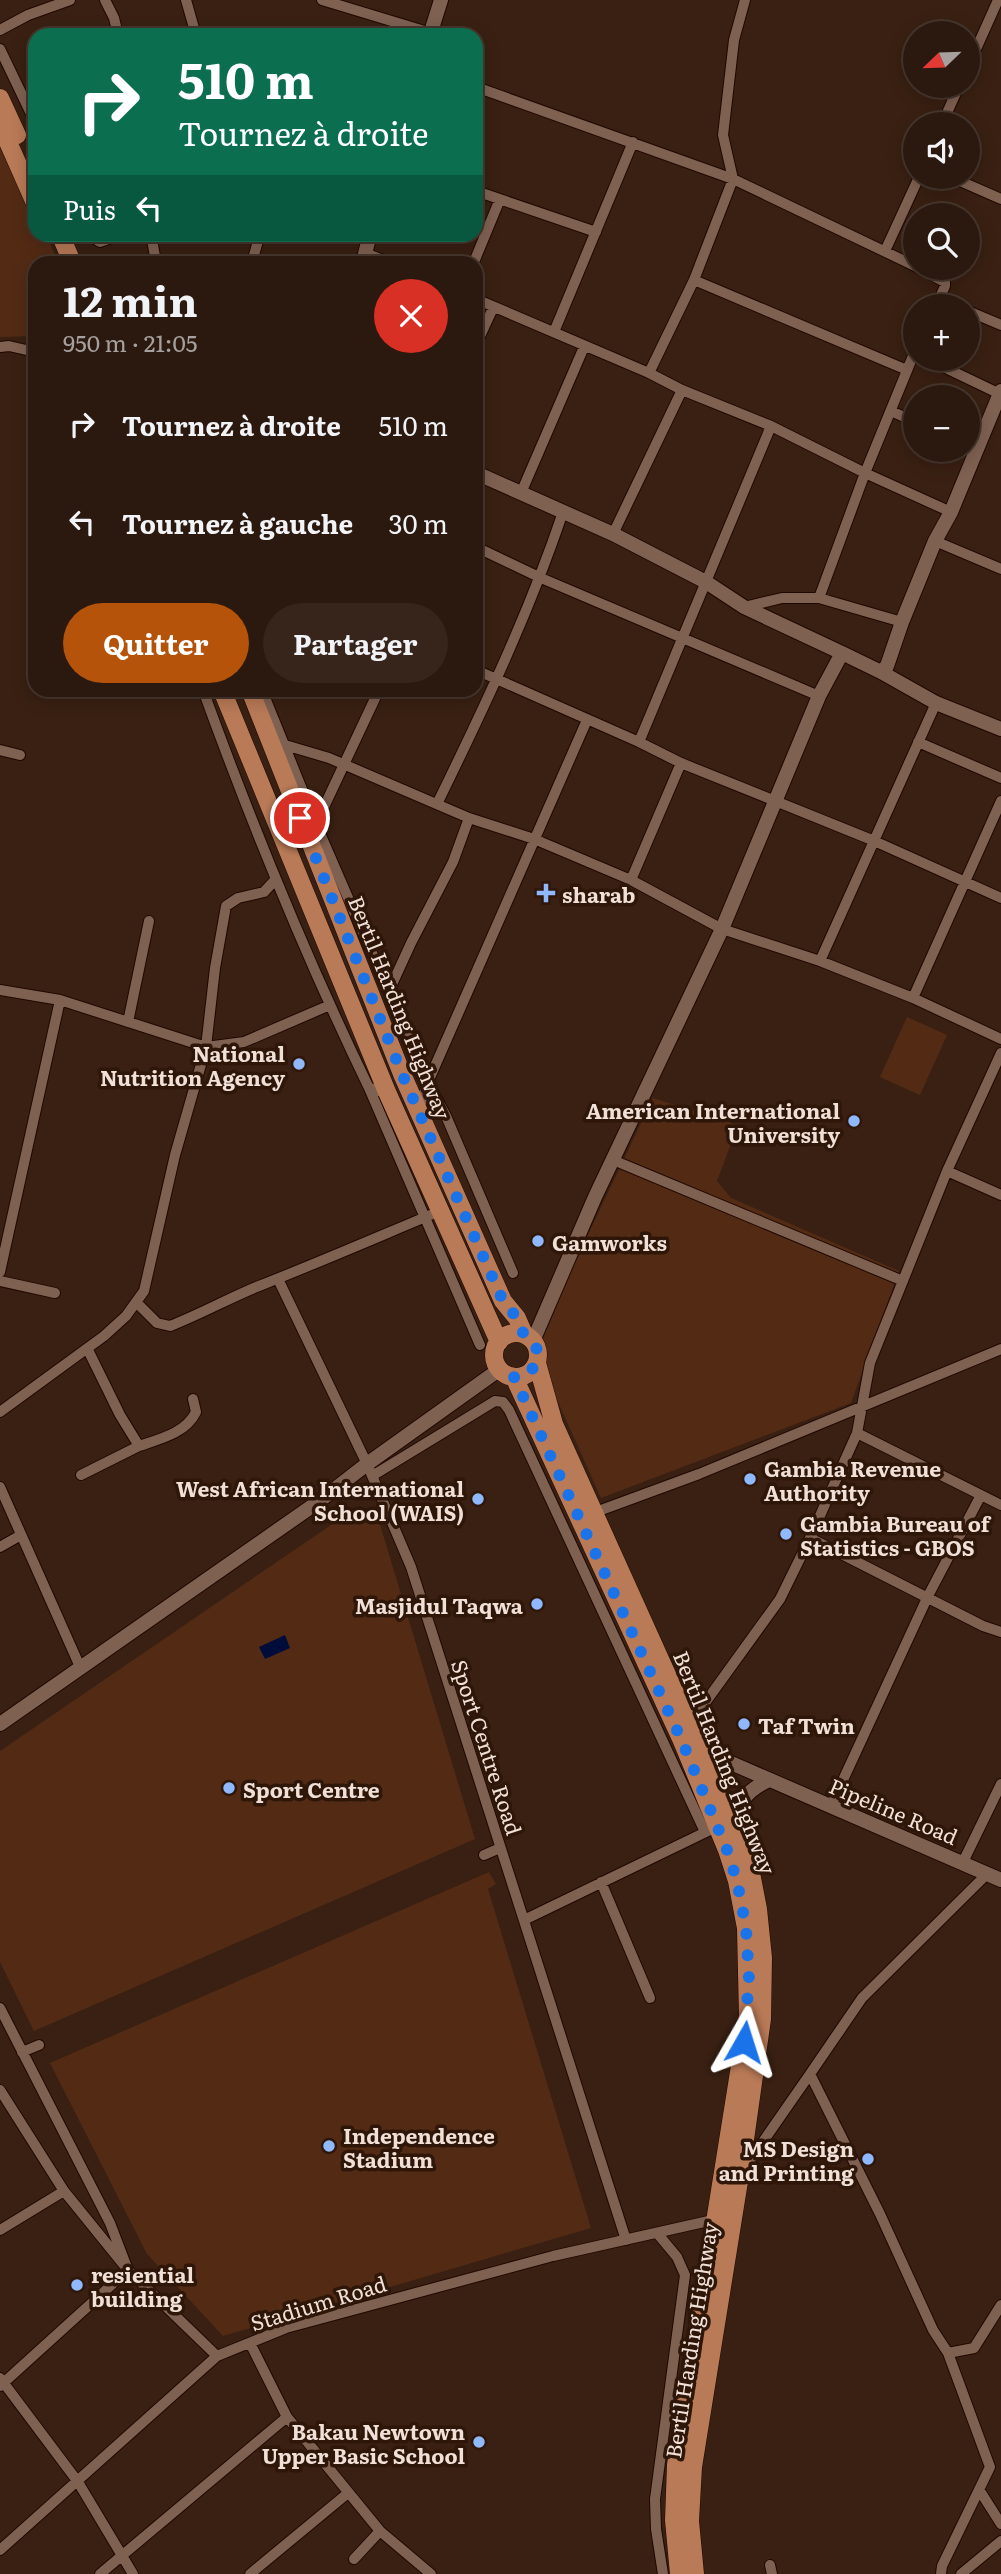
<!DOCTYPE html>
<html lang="fr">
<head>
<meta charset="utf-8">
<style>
	body { margin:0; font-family:Literata,serif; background:#37251c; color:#f1f3f6; height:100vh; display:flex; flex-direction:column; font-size:26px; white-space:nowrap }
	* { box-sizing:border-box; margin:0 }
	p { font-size:23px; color:#a6a09e }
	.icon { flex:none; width:38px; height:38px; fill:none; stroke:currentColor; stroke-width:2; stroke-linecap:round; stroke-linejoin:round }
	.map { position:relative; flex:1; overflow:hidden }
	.side { position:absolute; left:28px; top:256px; width:455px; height:441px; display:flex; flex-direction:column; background:#2b180e; border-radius:21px; box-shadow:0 4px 18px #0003,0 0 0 2px #47372e }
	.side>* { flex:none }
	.guide { position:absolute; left:28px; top:28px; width:455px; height:214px; border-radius:21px; box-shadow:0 4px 18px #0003,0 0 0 2px #47372e; background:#0b6e4f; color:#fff; overflow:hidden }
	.needle { width:46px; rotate:247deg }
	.tools { position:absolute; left:903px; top:21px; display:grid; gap:14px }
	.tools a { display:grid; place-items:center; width:77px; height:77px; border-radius:50%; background:#2b180e; box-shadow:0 4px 18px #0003,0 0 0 2px #47372e; font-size:35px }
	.pin { position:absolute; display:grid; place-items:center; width:60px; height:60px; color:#fff; margin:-30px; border:4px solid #fff; border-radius:50%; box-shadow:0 2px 7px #0007 }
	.me { position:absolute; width:77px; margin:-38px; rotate:6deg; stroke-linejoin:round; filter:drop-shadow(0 0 5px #0008) }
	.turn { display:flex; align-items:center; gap:24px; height:147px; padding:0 35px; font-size:32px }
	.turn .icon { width:91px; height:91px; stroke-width:2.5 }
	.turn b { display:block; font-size:49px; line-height:60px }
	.then { display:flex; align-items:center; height:66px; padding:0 35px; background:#0003; gap:14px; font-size:26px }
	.round { display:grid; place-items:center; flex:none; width:74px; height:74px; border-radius:37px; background:#37251c }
	.head { display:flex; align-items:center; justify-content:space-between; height:119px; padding:0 35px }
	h1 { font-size:42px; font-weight:700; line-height:52px }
	.cta { display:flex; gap:14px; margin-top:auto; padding:14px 35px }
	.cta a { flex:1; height:80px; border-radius:42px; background:#b45309; color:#fff; font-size:28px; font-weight:700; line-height:80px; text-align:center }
	.cta a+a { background:#37251c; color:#f1f3f6 }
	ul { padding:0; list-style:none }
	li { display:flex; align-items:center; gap:21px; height:98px; padding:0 35px }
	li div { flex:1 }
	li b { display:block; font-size:26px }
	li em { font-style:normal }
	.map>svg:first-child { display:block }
	.green { fill:#532b15 }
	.water { fill:#000d3a }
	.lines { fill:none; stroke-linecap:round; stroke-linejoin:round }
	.minor-casing { stroke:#1f0800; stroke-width:12 }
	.tertiary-casing { stroke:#1f0800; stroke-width:16 }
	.primary-casing { stroke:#1f0800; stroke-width:19 }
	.minor { stroke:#7f6152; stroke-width:10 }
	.tertiary { stroke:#7f6152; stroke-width:14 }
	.primary { stroke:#b97a57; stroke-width:18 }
	.route { stroke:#1a73e8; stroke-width:12; stroke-dasharray:0 21.6 }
	.poi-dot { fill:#8fb8fd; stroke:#2e1608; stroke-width:2.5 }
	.labels { text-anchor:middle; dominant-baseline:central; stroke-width:7; stroke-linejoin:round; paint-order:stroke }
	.poi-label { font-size:21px; font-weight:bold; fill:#f1e0d7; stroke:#2e1608; text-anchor:start }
	.street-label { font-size:21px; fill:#f1e0d7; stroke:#2e1608 }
</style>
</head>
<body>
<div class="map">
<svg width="1001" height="2574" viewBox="0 0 1001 2574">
	<rect width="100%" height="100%" fill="#392012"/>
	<path class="green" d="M0 128 35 210V234L46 235 58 262H35V336L0 337Z
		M907 1017 947 1035 920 1095 880 1077Z
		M653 1098 738 1125 717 1181 731 1198 899 1271 851 1403 601 1498 534 1348Z
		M350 1512 378 1518 475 1839 34 2031 0 1962V1751Z
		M489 1872 496 1884 488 1889 591 2228 223 2336 147 2254 50 2063Z"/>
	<path class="water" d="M285 1635 290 1648 265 1659 259 1647Z"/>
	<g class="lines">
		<g class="minor-casing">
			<path id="minor" d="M105 0 114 18 118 35
				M186 0 196 35
				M322 0 431 33
				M0 30 28 15 70 0
				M0 49 35 122
				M968 67 998 0
				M476 87 733 179 915 266
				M942 124 959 86
				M960 181 1001 199
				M476 191 596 232
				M87 234 100 242 122 234
				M151 234 156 262
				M885 251 919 177
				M365 253 388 262
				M252 262 260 234
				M474 262 500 199
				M918 268 945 282V286L936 306
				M694 280 907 370
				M476 299 649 373 682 390 771 426 865 473 951 512
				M940 299 957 306
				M968 311 1001 325
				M554 332 633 142
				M476 345 493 308
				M0 347 9 346 35 352
				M927 359 1000 394
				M649 373 694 280 733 179 723 135 734 40 745 0
				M891 411 915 422
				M521 493 584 347
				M613 534 682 390
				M935 541 1001 569
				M476 547 541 578 819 696
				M819 598 865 473 915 351
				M744 607 782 598H819L902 622
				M476 670 639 742 681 763 872 840 1001 898
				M203 690C252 825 306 958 369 1088L387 1092
				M262 690 316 824 428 1082 446 1116 513 1273
				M639 742 771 426
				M918 742 1001 778
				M285 745 329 758 469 818
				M0 750 20 755
				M437 804C484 708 529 613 563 512
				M316 824 379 690
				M631 880 681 763
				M820 961 936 703
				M0 990 60 1000 206 1047 244 1042 330 1005
				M389 991 411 943 453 862 469 818 534 839 631 880 722 929 820 961 913 998 1001 1039
				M913 998 1001 801
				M128 1022 149 921
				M369 1088 480 1345
				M418 1111 428 1082 587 720
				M613 1160 903 1281
				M947 1171 1001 1195
				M0 1272 60 1000
				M278 1279 367 1464 411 1567 626 2240
				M0 1281 55 1293
				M137 1303 157 1323 170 1326C201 1314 229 1298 259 1286 320 1262 380 1236 440 1211
				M88 1350 120 1415 139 1446C160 1439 186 1433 196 1412L193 1399
				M0 1412 104 1336 126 1316 144 1291 175 1155 206 1047 215 968 226 906 238 898 264 892 275 880
				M857 1433 1001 1505
				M81 1475 139 1446
				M372 1476 495 1401 503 1402 509 1410 705 1832
				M0 1487 81 1669
				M593 1513 699 1474 1001 1349
				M810 1538 983 1626 1001 1632
				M0 1547 21 1535
				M689 1725 780 1599 810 1538 857 1433 870 1363 947 1171 1001 1053
				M831 1806 928 1596 981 1495
				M484 1855 500 1848
				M963 1862 1001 1784
				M601 1882 650 1998
				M524 1920 710 1830
				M0 2008 110 2223 128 2270 217 2356
				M22 2052 39 2045
				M0 2090 64 2191 128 2270 0 2386
				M744 2169 810 2074
				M0 2230 64 2191
				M657 2233 677 2257 685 2275 655 2499 656 2529 663 2574
				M250 2343 287 2417 380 2531 431 2574
				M948 2353 933 2330 880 2214 810 2074 862 1998 987 1874
				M0 2378 78 2482 133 2574
				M980 2491 1001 2524
				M0 2550 217 2356 286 2328 553 2256 713 2220
				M354 2559 380 2531
				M770 2565 772 2574
				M100 2574 287 2417
				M250 2574 348 2493
				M941 2574 942 2566 990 2467 948 2353 974 2348 1001 2305
				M961 2574 1001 2541"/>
		</g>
		<g class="tertiary-casing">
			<path id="tertiary" d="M430 35 441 0
				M363 262 370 234
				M476 473 613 534 706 582 744 607 842 653
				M881 672 936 703 1001 729
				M533 1341 595 1197 722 929 819 696 842 653 881 672 887 666 902 622 935 541 951 512 1001 391
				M0 1724 318 1502 367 1464 500 1369
				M701 1750 1001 1880
				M732 1826C741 1801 744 1792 769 1780"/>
		</g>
		<g class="primary-casing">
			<path id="primary" d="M0 98 17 135
				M0 124 35 203
				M60 234 72 262
				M222 690 387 1092 499 1342
				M250 690 402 1074 503 1301 517 1318 524 1334
				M494 1355a22 22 0 1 1 44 0a22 22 0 1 1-44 0Z
				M537 1363 554 1424 701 1750 732 1826 752 1878 758 1909 763 1958 762 2019 740 2175 693 2467 690 2521 695 2574
				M514 1377 682 1741 727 1850 737 1881 746 1928 748 2016 676 2465 674 2520 679 2574"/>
		</g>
		<use href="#minor" class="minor"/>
		<use href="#tertiary" class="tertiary"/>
		<use href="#primary" class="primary"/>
	</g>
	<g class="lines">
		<path class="route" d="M300 818 402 1074 458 1200 503 1301 517 1318 524 1335 536 1346 538 1357 534 1367 526 1375 514 1377 682 1741 727 1850 737 1881 746 1928 749 1979 744 2042"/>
	</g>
	<g class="poi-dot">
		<path d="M542.5 882.5h7v7h7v7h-7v7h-7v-7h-7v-7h7z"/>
		<circle cx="299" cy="1064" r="7"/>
		<circle cx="854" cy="1121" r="7"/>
		<circle cx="538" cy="1241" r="7"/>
		<circle cx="750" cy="1479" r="7"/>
		<circle cx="478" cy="1499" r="7"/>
		<circle cx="786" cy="1534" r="7"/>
		<circle cx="537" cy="1604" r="7"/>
		<circle cx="744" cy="1724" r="7"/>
		<circle cx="229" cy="1788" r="7"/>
		<circle cx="329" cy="2146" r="7"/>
		<circle cx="868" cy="2159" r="7"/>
		<circle cx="77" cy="2285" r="7"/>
		<circle cx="479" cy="2442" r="7"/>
	</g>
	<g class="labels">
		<g class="poi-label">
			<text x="562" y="893">sharab</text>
			<text x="285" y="1052" text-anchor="end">National<tspan x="285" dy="24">Nutrition Agency</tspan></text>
			<text x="840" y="1109" text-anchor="end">American International<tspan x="840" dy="24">University</tspan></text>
			<text x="552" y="1241">Gamworks</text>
			<text x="764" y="1467">Gambia Revenue<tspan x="764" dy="24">Authority</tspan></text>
			<text x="464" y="1487" text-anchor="end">West African International<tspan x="464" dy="24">School (WAIS)</tspan></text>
			<text x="800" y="1522">Gambia Bureau of<tspan x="800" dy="24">Statistics - GBOS</tspan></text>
			<text x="523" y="1604" text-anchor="end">Masjidul Taqwa</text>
			<text x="758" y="1724">Taf Twin</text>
			<text x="243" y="1788">Sport Centre</text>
			<text x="343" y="2134">Independence<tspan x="343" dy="24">Stadium</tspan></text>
			<text x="854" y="2147" text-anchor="end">MS Design<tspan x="854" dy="24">and Printing</tspan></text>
			<text x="91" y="2273">resiential<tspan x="91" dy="24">building</tspan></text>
			<text x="465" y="2430" text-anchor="end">Bakau Newtown<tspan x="465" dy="24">Upper Basic School</tspan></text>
		</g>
		<g class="street-label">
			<text transform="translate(401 1007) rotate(68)">Bertil Harding Highway</text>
			<text transform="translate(488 1747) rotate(72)">Sport Centre Road</text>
			<text transform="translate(726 1762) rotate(68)">Bertil Harding Highway</text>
			<text transform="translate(894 1810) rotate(23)">Pipeline Road</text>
			<text transform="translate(318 2302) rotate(-17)">Stadium Road</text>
			<text transform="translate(690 2340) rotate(-81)">Bertil Harding Highway</text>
		</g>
	</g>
</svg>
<div class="tools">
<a><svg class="needle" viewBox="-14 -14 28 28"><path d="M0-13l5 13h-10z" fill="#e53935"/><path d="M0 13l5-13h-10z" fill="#a6a09e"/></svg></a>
<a><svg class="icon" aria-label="sound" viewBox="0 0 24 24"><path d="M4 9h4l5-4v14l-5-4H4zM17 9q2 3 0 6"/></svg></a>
<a><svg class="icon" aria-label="search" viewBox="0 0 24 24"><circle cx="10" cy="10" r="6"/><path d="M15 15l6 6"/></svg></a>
<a>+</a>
<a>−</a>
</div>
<div class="pin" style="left:300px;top:818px;background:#d93025"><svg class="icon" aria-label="arrive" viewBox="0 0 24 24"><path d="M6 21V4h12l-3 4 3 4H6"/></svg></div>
<svg class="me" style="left:744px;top:2042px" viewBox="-20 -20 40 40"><path d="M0-17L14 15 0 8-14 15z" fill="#1a73e8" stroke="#fff" stroke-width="4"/></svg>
<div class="guide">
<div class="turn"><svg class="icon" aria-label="right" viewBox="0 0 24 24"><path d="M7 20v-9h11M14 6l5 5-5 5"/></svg><div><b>510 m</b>Tournez à droite</div></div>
<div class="then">Puis<svg class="icon" aria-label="left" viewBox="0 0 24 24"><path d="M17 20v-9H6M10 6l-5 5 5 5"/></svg></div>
</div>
<section class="side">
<div class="head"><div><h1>12 min</h1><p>950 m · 21:05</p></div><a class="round" style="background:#d93025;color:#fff"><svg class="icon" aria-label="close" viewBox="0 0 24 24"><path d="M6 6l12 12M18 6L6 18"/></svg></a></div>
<ul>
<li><svg class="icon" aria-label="right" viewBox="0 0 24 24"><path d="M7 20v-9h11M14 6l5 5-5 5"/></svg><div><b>Tournez à droite</b></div><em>510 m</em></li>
<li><svg class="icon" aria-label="left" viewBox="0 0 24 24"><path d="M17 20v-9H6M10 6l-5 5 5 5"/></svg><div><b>Tournez à gauche</b></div><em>30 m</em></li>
</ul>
<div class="cta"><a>Quitter</a><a>Partager</a></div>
</section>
</div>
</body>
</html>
